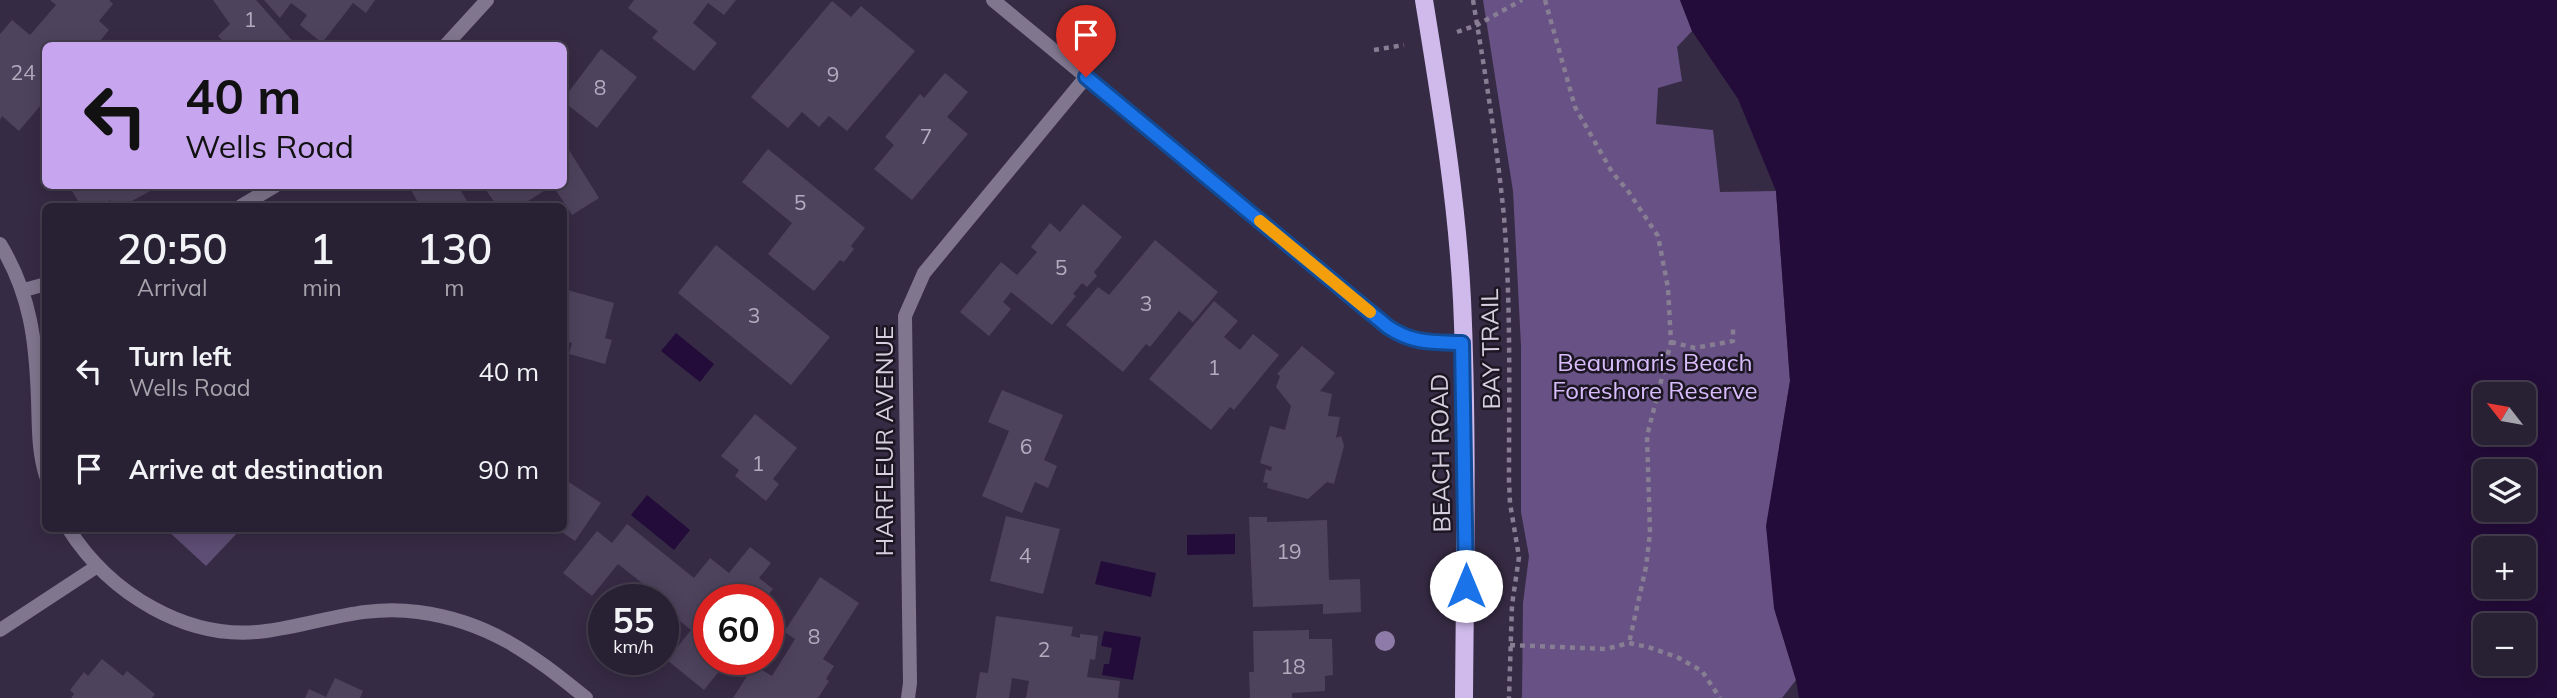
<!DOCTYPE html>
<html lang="en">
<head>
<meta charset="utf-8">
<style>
	body { margin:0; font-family:Mulish,sans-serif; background:#30283b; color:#f1f3f6; height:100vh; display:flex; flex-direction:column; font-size:26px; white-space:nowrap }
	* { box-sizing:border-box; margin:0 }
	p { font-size:23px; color:#a5a3ac }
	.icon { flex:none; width:38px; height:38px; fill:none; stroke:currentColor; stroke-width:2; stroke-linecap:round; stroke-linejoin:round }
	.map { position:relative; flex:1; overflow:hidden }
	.sheet { position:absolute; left:42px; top:203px; width:525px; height:329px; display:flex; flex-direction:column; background:#282033; border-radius:10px; box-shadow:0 4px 18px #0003,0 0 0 2px #443e4e }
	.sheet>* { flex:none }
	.guide { position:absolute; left:42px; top:42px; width:525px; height:147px; border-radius:10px; box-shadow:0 4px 18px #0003,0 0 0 2px #443e4e; background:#c7a6ef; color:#111; overflow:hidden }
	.needle { width:46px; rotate:301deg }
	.tools { position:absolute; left:2473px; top:382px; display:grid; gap:14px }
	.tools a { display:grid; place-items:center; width:63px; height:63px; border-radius:10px; background:#282033; box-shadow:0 4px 18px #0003,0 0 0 2px #443e4e; font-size:35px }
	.speed { position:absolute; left:588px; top:584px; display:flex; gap:14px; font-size:35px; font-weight:700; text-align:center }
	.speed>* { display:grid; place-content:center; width:91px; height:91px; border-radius:50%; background:#282033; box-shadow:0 4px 18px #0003,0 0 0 2px #443e4e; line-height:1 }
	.speed small { font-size:18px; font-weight:400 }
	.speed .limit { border:10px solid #d22; background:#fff; color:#111 }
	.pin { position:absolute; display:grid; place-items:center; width:60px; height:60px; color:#fff; margin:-72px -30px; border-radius:50% 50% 50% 0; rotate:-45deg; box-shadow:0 0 7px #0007 }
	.pin .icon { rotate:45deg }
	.me { position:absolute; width:77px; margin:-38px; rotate:0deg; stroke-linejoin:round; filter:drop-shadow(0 0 5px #0008) }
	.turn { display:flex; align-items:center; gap:24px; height:147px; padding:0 28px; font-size:32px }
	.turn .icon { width:91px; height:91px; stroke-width:2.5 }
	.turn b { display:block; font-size:49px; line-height:60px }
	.eta { display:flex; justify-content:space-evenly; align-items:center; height:119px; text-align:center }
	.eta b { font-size:42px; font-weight:600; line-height:49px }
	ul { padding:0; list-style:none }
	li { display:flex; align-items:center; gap:21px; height:98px; padding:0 28px }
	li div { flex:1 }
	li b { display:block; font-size:26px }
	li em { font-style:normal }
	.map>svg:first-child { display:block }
	.green { fill:#5e4d74 }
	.forest { fill:#685184 }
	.water { fill:#240c3a; fill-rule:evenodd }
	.building { fill:#4e435d }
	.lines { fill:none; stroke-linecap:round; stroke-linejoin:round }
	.path { stroke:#877e93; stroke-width:4.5; stroke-dasharray:5 5; stroke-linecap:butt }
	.minor { stroke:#80768e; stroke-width:14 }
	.primary { stroke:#cfbaeb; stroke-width:18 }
	.tree { fill:#8f7ba9 }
	.route-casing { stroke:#114b97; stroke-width:18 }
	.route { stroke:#1a73e8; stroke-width:12 }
	.slow { stroke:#f59e0b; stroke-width:12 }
	.labels { text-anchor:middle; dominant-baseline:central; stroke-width:5; stroke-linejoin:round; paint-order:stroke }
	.number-label { font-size:21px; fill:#b4acbe }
	.street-label { font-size:24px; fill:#d6cfdf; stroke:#1b1621 }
	.park-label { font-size:24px; fill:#d8bcfc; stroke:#1b1621 }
</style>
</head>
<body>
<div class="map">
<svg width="2557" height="698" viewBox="0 0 2557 698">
	<rect width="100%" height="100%" fill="#362b44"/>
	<path class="green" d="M166 529H241L206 566Z"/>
	<path class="forest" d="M1483 0H1680L1692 31 1677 47 1682 81 1658 88 1656 124 1713 130 1720 192 1776 191 1790 381 1779 448 1774 608 1796 680 1782 698H1522L1523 603 1529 556 1521 512V346L1513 191Z"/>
	<path class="water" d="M1680 0H2557V698H1799L1796 680 1774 608 1766 526 1790 381 1776 191 1738 99 1692 31ZM2485 394H2524V432H2485ZM2485 471H2524V509H2485ZM2485 548H2524V586H2485ZM2485 625H2524V663H2485Z
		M676 333 714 364 700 382 661 351Z
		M647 495 690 530 674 550 631 515Z
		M1235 534V554L1187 555V535Z
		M1101 561 1156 573 1151 597 1095 584Z
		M1104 631 1141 637 1133 680 1102 675 1104 664H1109L1112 648 1101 646Z"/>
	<path class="building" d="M50 0H109L113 4 99 21 109 30 96 46H46V99L19 131 2 116 0 120V34L12 20 30 35 56 5Z
		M213 0H256L297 46H224L226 44 218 36 230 24Z
		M264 0H375L366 13 353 3 322 43 300 25 307 15 291 3 280 18Z
		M634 0H736L724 15 708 3 693 23 717 43 694 71 652 38 658 31 628 8Z
		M832 1 851 17 861 6 915 51 847 131 829 116 819 127 802 112 788 128 751 97Z
		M601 49 637 77 597 128 564 102V98Z
		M945 73 968 92 947 117 968 134 912 200 874 169 894 145 885 137 920 94 924 98Z
		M564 142 599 198 572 215 553 186H564Z
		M768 149 865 228 851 246 854 249 844 262 840 260 814 291 768 254 792 223 742 182Z
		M69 186H159L123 206H114L110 200 99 206H81Z
		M415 186H458L470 206H420L410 188Z
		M483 186H552L528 201 532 206H497Z
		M1083 204 1122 237 1094 272 1097 276 1087 287 1082 283 1073 294 1076 296 1052 325 1011 292 1003 302 1011 309 989 336 960 312 1001 262 1017 275 1037 252 1031 247 1050 223 1060 232Z
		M1155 240 1218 292 1193 322 1179 311 1150 347 1146 344 1123 372 1066 325 1098 287 1109 295Z
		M716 245 830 337 791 385 678 293Z
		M564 289 614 303 605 338 612 340 605 364 569 354 572 343 564 341Z
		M1214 301 1238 321 1224 337 1240 350 1253 334 1279 355 1234 410 1230 407 1211 430 1149 379Z
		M1302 346 1335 373 1320 391 1332 394 1328 416 1340 417 1336 438 1341 436 1344 446 1334 484 1327 482 1308 499 1267 488 1268 483 1263 482 1266 469 1271 471 1272 467 1260 463 1270 426 1285 430 1291 406 1276 387 1280 376 1277 374Z
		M1002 390 1063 415 1044 460 1057 466 1048 488 1035 482 1022 513 982 496 1009 431 988 422Z
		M755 414 797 448 773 479 779 484 766 501 735 476 739 470 721 456Z
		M564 479 601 503 575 541 556 528H564Z
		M1006 516 1060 529 1043 594 990 581Z
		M1249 517H1267V522L1327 520 1329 580 1360 579 1361 612 1323 614V604L1253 607Z
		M627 524 694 578 710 558 729 573 750 547 771 563 759 578 773 589 764 600H709V660H728L704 690 667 660 691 630 668 611 671 606 618 564 592 596 563 573 597 531 612 543Z
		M820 577 859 603 823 659 834 666 826 679 829 681 818 698H733L754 665 772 676 795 639 784 632Z
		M768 605 778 613 768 625Z
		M996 616 1073 627 1071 636 1080 638V634L1098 636 1095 660 1090 659 1087 677 1120 681 1118 698H1026L1029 681 1012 678 1009 698H976L980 672 988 673Z
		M1309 630V639H1332L1333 675 1325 676V691L1292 693V698H1250L1249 672H1254L1253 631Z
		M102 659 123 676 127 671 155 694 152 698H71L74 694 70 690 84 672 88 676Z
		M335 678 363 691 360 698H305L309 689 326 697Z"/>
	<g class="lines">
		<path class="path" d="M1473 0C1485 72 1497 145 1504 217 1511 305 1509 392 1509 480L1510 503 1519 557 1512 605 1509 698
			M1545 0 1575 107 1612 172 1628 191 1658 236 1668 288 1671 342 1647 436 1650 533 1646 567 1629 643
			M1457 32 1477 25 1522 0
			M1374 50 1404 45
			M1671 342 1695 348 1733 341V328
			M1510 645 1606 649 1629 643 1648 647 1677 657 1702 671 1720 698"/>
		<path class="minor" d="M993 0 1389 327C1414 344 1433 342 1462 343
			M445 46 487 0
			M241 206 275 186
			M0 244C31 295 36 342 38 400 39 426 38 451 46 476
			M24 290 46 284
			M68 528C109 593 187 642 266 631 319 624 363 604 418 612 489 621 533 655 586 698
			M0 630 96 567
			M908 698 910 683 905 316 924 273 1086 77"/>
		<path class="primary" d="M1424 0C1440 99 1457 199 1462 300 1468 433 1465 565 1464 698"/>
	</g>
	<circle class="tree" cx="1385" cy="641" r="10"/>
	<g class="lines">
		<g class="route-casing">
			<path id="route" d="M1086 77 1388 327C1414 344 1432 342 1462 343L1466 586"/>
		</g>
		<use href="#route" class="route"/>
		<path class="slow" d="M1260 221 1370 312"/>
	</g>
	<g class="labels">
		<g class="number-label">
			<text x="250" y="19">1</text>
			<text x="23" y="72">24</text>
			<text x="833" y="74">9</text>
			<text x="600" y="87">8</text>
			<text x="926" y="136">7</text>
			<text x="800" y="202">5</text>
			<text x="1061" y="267">5</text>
			<text x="1146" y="303">3</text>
			<text x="754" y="315">3</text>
			<text x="1214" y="367">1</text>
			<text x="1026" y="446">6</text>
			<text x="758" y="463">1</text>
			<text x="1289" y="551">19</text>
			<text x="1025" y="555">4</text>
			<text x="814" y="636">8</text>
			<text x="1044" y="649">2</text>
			<text x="1293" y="666">18</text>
		</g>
		<g class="street-label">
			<text transform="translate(1490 349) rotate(-91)">BAY TRAIL</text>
			<text transform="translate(884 441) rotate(-90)">HARFLEUR AVENUE</text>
			<text transform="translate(1440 453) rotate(-91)">BEACH ROAD</text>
		</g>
		<g class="park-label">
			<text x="1655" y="362">Beaumaris Beach<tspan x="1655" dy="28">Foreshore Reserve</tspan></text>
		</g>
	</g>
</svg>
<div class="tools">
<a><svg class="needle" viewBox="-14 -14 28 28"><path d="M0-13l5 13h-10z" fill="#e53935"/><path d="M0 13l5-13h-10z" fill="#a5a3ac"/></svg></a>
<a><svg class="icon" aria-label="layers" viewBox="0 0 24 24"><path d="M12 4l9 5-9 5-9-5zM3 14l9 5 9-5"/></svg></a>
<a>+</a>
<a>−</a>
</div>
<div class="speed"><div>55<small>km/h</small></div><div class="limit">60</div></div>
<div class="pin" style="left:1086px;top:77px;background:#d93025"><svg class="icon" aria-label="arrive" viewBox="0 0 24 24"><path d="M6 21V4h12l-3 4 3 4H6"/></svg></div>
<svg class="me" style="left:1466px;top:586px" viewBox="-20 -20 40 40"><circle r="19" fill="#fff"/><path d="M0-13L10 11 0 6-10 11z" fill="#1a73e8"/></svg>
<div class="guide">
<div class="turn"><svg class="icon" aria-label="left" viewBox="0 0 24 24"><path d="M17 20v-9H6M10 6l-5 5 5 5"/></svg><div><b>40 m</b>Wells Road</div></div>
</div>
<section class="sheet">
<div class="eta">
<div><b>20:50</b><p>Arrival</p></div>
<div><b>1</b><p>min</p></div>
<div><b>130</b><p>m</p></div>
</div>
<ul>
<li><svg class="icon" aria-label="left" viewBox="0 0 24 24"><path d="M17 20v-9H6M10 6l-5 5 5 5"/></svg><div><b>Turn left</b><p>Wells Road</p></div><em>40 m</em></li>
<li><svg class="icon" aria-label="arrive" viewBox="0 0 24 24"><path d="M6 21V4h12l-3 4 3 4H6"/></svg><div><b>Arrive at destination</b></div><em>90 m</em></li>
</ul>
</section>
</div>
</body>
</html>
